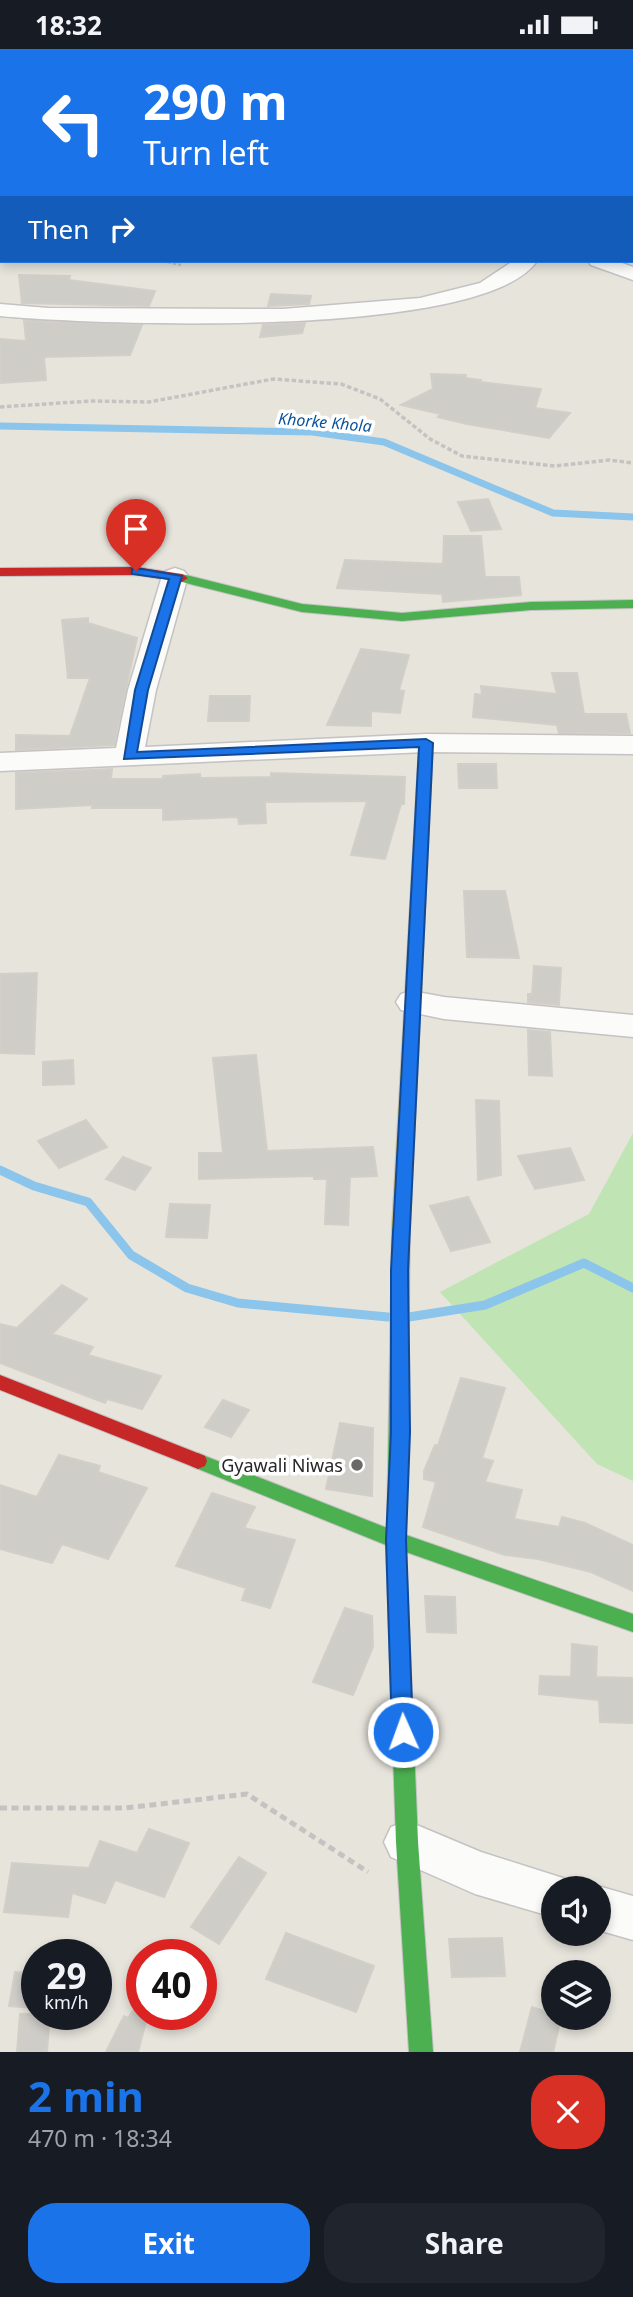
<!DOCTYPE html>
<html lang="en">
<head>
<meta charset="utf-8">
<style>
	body { margin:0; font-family:"Noto Sans",sans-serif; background:#20242c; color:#f1f3f6; height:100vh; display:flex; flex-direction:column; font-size:26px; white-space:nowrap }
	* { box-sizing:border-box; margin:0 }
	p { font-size:23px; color:#9ea1a6 }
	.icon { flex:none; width:38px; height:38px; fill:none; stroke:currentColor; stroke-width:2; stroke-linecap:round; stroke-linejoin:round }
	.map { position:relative; height:2003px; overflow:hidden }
	.details { display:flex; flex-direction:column; background:#171b24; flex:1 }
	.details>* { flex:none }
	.guide { position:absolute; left:0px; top:0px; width:634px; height:214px; box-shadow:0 4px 10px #0003; background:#1a73e8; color:#fff; overflow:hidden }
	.tools { position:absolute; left:541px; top:1827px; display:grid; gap:14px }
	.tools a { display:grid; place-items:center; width:70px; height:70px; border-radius:50%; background:#171b24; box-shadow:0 4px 10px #0003; font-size:35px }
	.speed { position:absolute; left:21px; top:1890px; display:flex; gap:14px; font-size:35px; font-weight:700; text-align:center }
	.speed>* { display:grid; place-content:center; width:91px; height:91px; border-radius:50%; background:#171b24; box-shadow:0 4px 10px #0003; line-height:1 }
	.speed small { font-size:18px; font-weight:400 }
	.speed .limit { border:10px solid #d22; background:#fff; color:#111 }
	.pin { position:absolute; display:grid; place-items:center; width:60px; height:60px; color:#fff; margin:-72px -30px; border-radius:50% 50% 50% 0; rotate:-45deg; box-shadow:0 0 7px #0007 }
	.pin .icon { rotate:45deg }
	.me { position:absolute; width:77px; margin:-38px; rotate:358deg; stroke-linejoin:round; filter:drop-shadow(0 0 5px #0008) }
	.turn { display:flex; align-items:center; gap:24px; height:147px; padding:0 28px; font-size:32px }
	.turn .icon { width:91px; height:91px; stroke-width:2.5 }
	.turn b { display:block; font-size:49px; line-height:60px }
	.then { display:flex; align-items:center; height:66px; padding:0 28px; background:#0003; gap:14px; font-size:26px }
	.round { display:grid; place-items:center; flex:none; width:74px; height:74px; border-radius:28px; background:#20242c }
	.headline { display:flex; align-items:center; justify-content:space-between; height:119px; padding:0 28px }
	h1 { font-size:42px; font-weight:700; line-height:52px; color:#1a73e8 }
	.primary-button { display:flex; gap:14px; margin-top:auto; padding:14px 28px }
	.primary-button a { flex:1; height:80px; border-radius:28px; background:#1a73e8; color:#fff; font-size:28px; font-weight:700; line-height:80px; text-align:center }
	.primary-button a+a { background:#20242c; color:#f1f3f6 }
	.status { display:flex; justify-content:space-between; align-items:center; height:49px; padding:0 35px; background:#171b24; direction:ltr }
	.status svg { height:19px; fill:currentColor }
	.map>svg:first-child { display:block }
	.green { fill:#c0e4b3 }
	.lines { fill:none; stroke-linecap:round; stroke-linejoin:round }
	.stream-far1 { stroke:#8cc5eb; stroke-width:7 }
	.stream { stroke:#8cc5eb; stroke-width:9 }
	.building { fill:#cfcdc8; stroke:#d2cfc8; stroke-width:2 }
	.lane-casing { stroke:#c4c2c2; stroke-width:2 }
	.street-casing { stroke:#c4c2c2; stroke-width:3 }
	.fast-casing { stroke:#c4c2c2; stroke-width:2 }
	.slow-casing { stroke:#c4c2c2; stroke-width:2 }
	.jam-casing { stroke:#c4c2c2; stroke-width:2 }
	.path-far2 { stroke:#c4c3c2; stroke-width:2.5; stroke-dasharray:3.5 2; stroke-linecap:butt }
	.path-far1 { stroke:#c4c3c2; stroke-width:3.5; stroke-dasharray:4.5 2.5; stroke-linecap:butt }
	.path { stroke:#c4c3c2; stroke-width:5; stroke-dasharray:7 4.5; stroke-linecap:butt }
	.lane { fill:#fbfbfa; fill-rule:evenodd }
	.street { fill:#fbfbfa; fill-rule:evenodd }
	.fast { fill:#4caf50; fill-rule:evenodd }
	.slow { fill:#ffc107; fill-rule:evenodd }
	.jam { fill:#c62828; fill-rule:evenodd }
	.route { fill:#1a73e8; stroke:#114b97; stroke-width:2 }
	.poi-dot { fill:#6a6966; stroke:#fff; stroke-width:2.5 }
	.labels { text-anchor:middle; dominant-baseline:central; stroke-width:7; stroke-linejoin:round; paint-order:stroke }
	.far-water-label { font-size:16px; font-style:italic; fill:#08529a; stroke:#fff }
	.poi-label { font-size:18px; fill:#272727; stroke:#fff; text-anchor:end }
</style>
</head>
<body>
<div class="status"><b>18:32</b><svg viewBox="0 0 49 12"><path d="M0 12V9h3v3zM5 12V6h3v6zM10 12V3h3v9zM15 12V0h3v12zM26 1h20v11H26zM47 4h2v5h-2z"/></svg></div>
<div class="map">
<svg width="633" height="2003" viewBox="0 0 633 2003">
	<rect width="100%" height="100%" fill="#e7e4dc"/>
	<path class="green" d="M633 1084V1432L597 1415 440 1243 589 1165Z"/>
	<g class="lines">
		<path class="stream-far1" d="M0 377 312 383 384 393 553 464 633 468"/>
		<path class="stream" d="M0 1121 34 1137 88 1153 131 1206 187 1239 238 1254 388 1268
			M409 1268 485 1256 584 1214 633 1239"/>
	</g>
	<path class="building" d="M19 226 70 227 69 231 155 242 149 257 22 254Z
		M271 245 311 247 309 255 268 257Z
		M24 271 48 273 142 276 130 306 44 308 46 331 0 334V290L26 292Z
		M305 274 302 284 260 288 263 276Z
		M431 325 466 326 465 329 481 331 480 333 541 340 535 359 570 364 549 389 467 375 438 368 440 365 401 356 433 340Z
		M488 450 501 480 471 482 458 453Z
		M444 487H481L485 528H519L521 546 443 553 442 545 337 539 345 511 443 515Z
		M88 569V574L137 589 114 696 16 701V686L70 687 90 629H68L62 571Z
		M361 600 409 606 399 641 404 642 400 664 371 662V677L327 676Z
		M552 624H577L584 665H626L630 684H559L557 676 473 668 475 645 482 646 481 637 557 645Z
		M210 647H250L249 672H208Z
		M458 715H496L497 739H459Z
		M112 720 111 730H163V727L200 725V729L271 728V724L405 728 404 755H401L385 810 351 806 367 752 265 753 266 774 239 775 238 768 163 771V759H92L93 756 16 760V724Z
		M464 842H505L519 909 467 908Z
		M534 917 561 919 559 956 528 953V945H532Z
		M37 924 34 1005 0 1004V925Z
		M528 981 550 983 552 1027 529 1026Z
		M256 1006 267 1102 373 1098 377 1127 350 1128 348 1176 325 1175 327 1130H314V1127L199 1130V1104H223L213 1009Z
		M73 1011 74 1035 43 1036V1013Z
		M476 1051 499 1052 501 1126 478 1131Z
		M86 1071 107 1098 59 1119 38 1092Z
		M570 1099 584 1131 535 1140 518 1107Z
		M123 1108 151 1119 135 1141 106 1130Z
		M468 1148 490 1193 451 1202 430 1157Z
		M170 1155 210 1156 207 1189 166 1188Z
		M62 1236 87 1250 52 1285 93 1298 88 1306 161 1327 142 1360 107 1350 105 1354 0 1314V1275L17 1279Z
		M461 1329 505 1339 482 1409 493 1412 485 1433 522 1441 514 1470 559 1478 562 1468 585 1474 633 1496V1542L591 1523 538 1510 505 1506 423 1478 436 1433 424 1430V1422L435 1396H438Z
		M223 1351 249 1361 231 1388 205 1378Z
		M340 1374 373 1379 372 1447 326 1440Z
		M59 1406 100 1417 98 1423 147 1439 108 1510 62 1495 52 1514 0 1500V1436L37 1448Z
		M212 1444 255 1458 244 1479 295 1491 270 1559 242 1551 246 1539 176 1517Z
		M425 1547 455 1548 456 1584 427 1583Z
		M345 1559 372 1567 373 1598 353 1646 313 1633Z
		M572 1595 597 1598 596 1628 633 1629V1674L600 1673 599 1651 539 1645 540 1627 571 1628Z
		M149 1780 189 1794 164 1848 115 1831 105 1854 72 1844 68 1868 4 1863 12 1814 89 1819 100 1792 137 1804Z
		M239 1808 266 1824 219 1895 191 1878Z
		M286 1884 374 1917 356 1963 266 1930Z
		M502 1889 505 1927 452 1928 449 1890Z
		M15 1923 37 1925V1959L9 1957Z
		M142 1949V1965H148L138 2003H106L124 1967 128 1969Z
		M532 1958 553 1965V1969H561L553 2003H520Z
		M20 1965H50L47 2003H17Z"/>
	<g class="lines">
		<g class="lane-casing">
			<path id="lane" d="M3 0H16L17 2H5Z"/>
		</g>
		<g class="street-casing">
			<path id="street" d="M447 0H467L469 2H449Z
				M632 41H633V52H632Z
				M0 91H2V103H0Z
				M632 154H633V166H632Z
				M513 212H537C483 291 96 276 0 267V255L48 259 283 260 420 249 480 234Z
				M588 212H617L633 218V231L591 216Z
				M175 519 184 522 188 527 156 641 145 698 426 685 633 687V705L426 703 0 722V704L116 699 128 641 162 527 166 522Z
				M412 942 444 948 633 966V988L444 970 401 961 396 953 401 945Z
				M407 1772 481 1803 569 1831 573 1839H553V1868L475 1845 391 1808 384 1793 391 1778Z
				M598 1837 633 1847V1891L598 1881V1839H592Z"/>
		</g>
		<g class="fast-casing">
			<path id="fast" d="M182 525 302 555 402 564 531 553 633 551V559L531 561 402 572 302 563 178 532 176 529Z
				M401 1173 407 1175 410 1179 406 1486 633 1565V1583L406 1503 418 1793 433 2003H409L396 1793 386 1496 191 1417 189 1412 191 1407 198 1404 205 1407 387 1479 392 1179 395 1175Z"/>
		</g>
		<g class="slow-casing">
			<path id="slow" d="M426 690 433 694 410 1179 407 1183H395L392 1179 419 694Z"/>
		</g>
		<g class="jam-casing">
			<path id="jam" d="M136 518 182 525 188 529 182 533 136 526 0 527V519Z
				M0 1326 205 1407 207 1412 205 1417 198 1420 191 1417 0 1341Z"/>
		</g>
		<path class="path-far2" d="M162 212 181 216"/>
		<path class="path-far1" d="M0 358 91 352 149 353 273 330 341 335 380 350 430 390 462 407 555 417 609 411 633 414"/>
		<path class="path" d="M0 1759H125L247 1745 368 1823"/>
		<use href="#lane" class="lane"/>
		<use href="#street" class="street"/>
		<use href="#fast" class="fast"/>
		<use href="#slow" class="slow"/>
		<use href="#jam" class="jam"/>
	</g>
	<path class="route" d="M136 519 182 527 148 641 137 703 426 690 433 694 408 1221 410 1383 406 1491 413 1683 410 1690 403 1692 395 1690 392 1683 386 1491 391 1383V1221L419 698 124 710 135 641 169 530 132 525V520Z"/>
	<circle class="poi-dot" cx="357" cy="1416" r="7"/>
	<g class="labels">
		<g class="far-water-label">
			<text transform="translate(325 373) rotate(5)">Khorke Khola</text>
		</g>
		<g class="poi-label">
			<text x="343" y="1416">Gyawali Niwas</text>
		</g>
	</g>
</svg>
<div class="tools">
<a><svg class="icon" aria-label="sound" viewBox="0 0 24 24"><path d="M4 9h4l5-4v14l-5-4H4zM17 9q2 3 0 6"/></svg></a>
<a><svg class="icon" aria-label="layers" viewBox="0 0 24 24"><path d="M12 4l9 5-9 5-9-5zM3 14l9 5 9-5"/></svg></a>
</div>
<div class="speed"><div>29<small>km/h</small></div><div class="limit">40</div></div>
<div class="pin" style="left:136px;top:522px;background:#d93025"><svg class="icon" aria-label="arrive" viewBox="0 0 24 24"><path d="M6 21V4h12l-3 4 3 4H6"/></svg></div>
<svg class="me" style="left:403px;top:1683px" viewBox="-20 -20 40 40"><circle r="17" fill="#1a73e8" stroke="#fff" stroke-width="3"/><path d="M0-11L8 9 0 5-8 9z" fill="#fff"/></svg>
<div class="guide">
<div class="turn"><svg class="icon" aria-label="left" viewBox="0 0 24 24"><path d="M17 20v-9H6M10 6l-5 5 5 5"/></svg><div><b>290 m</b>Turn left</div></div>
<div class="then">Then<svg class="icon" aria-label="right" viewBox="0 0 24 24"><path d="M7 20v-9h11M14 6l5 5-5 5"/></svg></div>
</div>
</div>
<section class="details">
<div class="headline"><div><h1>2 min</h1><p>470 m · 18:34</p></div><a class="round" style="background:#d93025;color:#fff"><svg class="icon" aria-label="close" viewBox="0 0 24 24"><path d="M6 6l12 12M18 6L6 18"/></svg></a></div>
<div class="primary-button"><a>Exit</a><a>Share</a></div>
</section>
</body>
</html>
